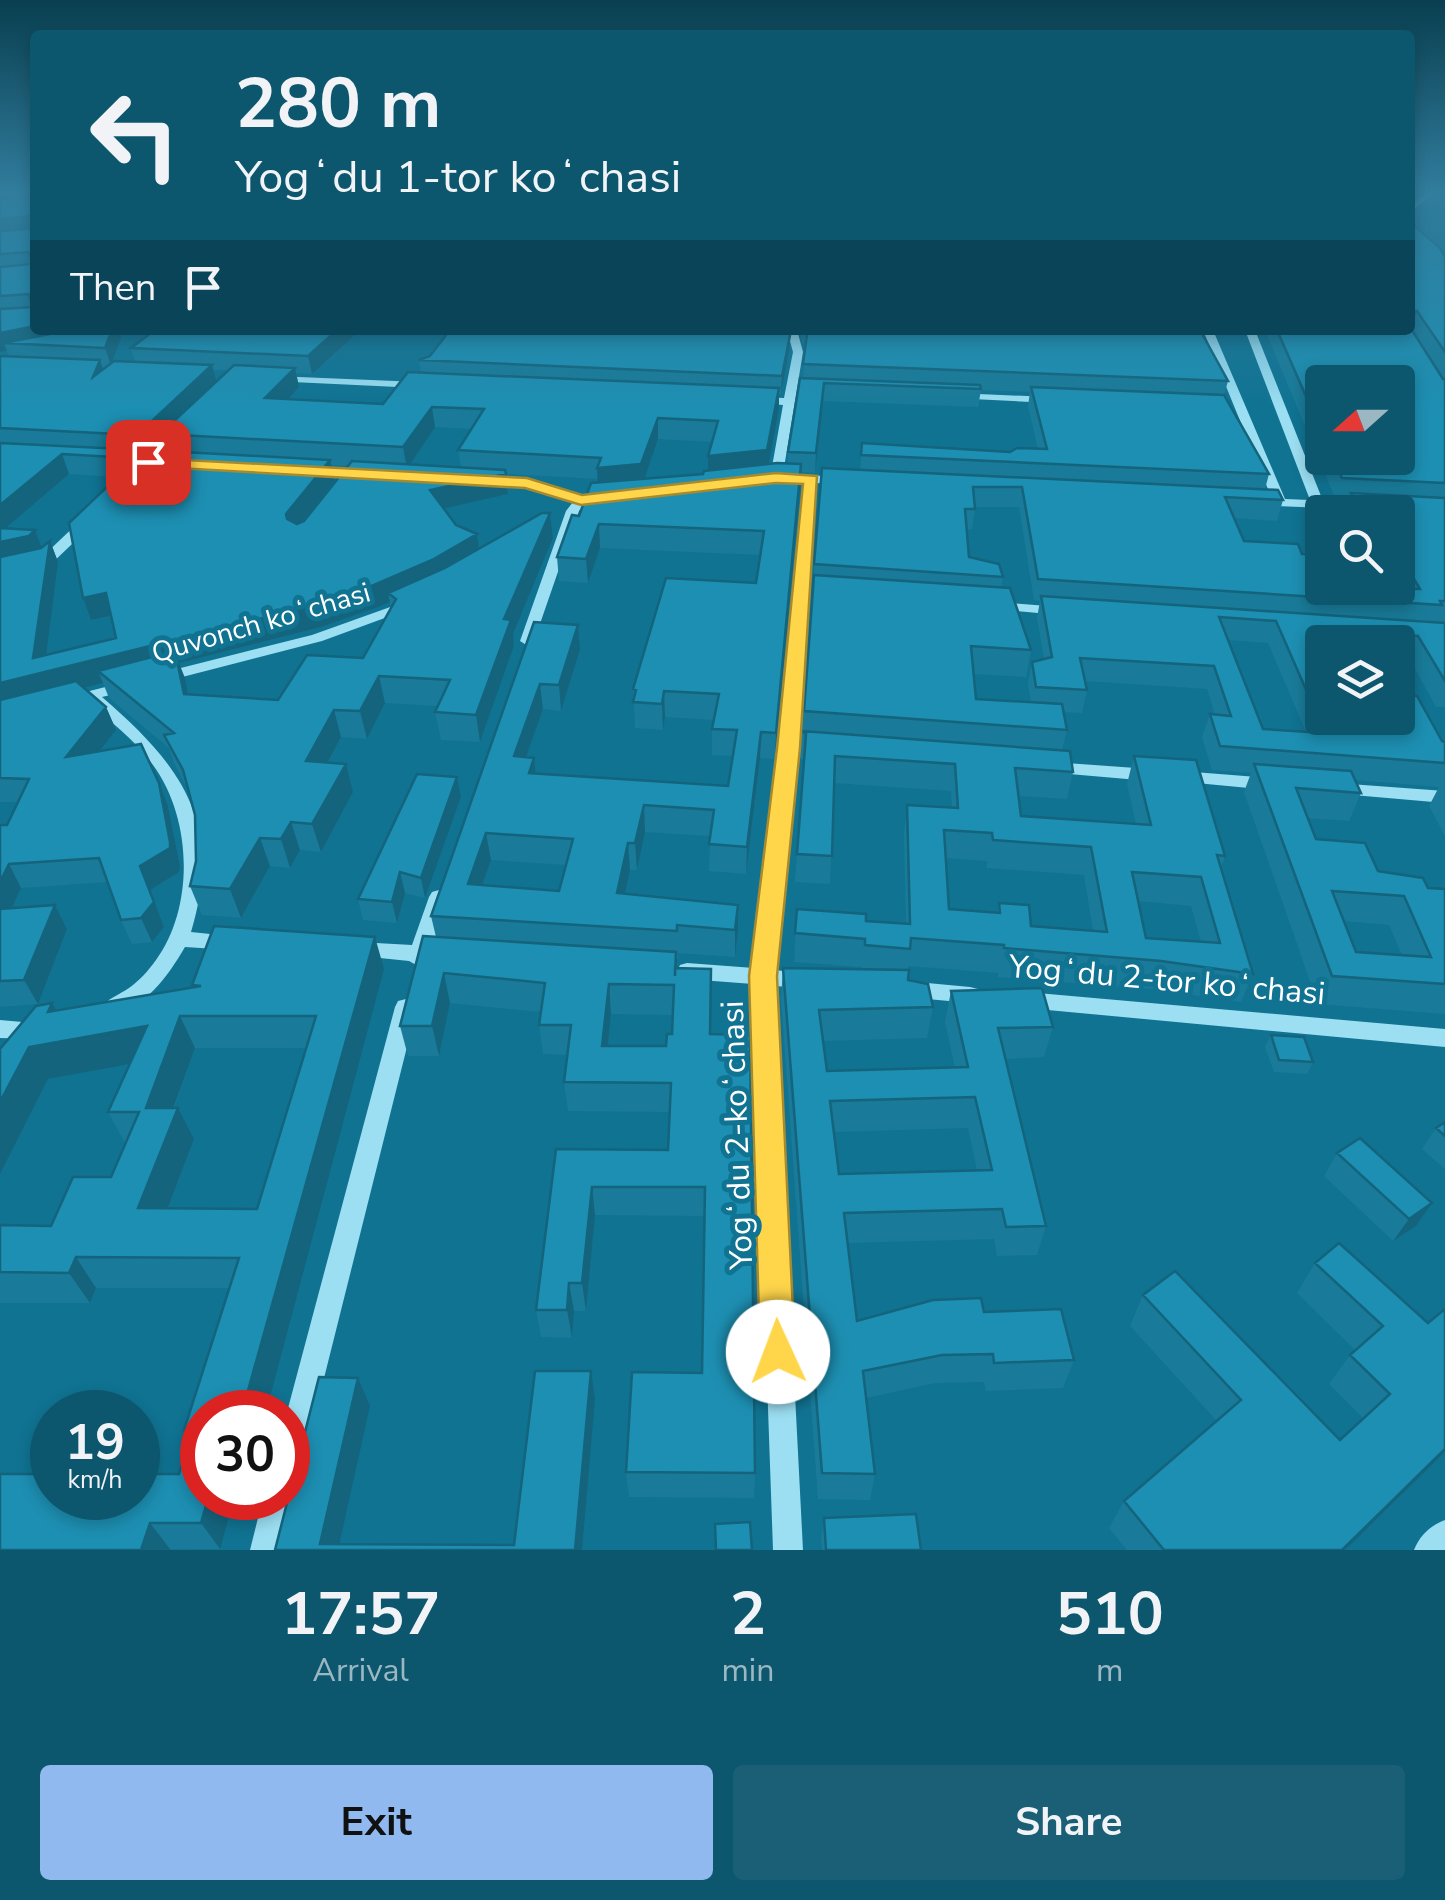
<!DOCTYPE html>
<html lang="en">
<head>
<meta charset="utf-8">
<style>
	body { margin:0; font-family:"Nunito Sans",sans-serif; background:#1a5f76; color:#f1f3f6; height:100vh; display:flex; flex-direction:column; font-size:38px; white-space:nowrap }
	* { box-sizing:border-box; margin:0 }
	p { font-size:32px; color:#9ab7c2 }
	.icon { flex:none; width:55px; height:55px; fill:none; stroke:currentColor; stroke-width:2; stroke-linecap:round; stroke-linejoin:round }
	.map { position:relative; height:1550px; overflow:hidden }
	.details { display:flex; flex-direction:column; background:#0c566e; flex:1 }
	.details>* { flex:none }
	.banner { position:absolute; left:30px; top:30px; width:1385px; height:305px; border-radius:10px; box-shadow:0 5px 15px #0003; background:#0c566e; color:#f1f3f6; overflow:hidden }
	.needle { width:65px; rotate:249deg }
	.controls { position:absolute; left:1305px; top:365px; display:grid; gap:20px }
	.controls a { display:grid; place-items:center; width:110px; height:110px; border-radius:10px; background:#0c566e; box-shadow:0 5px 15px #0003; font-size:50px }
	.speed { position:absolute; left:30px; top:1390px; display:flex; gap:20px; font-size:50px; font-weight:700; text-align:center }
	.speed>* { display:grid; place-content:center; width:130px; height:130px; border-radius:50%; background:#0c566e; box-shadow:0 5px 15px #0003; line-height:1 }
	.speed small { font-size:25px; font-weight:400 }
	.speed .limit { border:15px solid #d22; background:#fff; color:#111 }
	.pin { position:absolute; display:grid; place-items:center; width:85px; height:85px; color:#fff; margin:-42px; border-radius:20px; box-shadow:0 5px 15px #0006 }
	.me { position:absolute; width:110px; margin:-55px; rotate:358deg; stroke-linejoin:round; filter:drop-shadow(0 0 8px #0008) }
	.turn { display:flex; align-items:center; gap:35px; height:210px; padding:0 40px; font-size:45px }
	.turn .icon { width:130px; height:130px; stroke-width:2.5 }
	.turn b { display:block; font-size:70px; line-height:85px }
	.then { display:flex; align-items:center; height:95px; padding:0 40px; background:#0003; gap:20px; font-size:38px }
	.eta { display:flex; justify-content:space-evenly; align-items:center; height:170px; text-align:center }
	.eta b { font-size:60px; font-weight:700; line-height:70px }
	.cta { display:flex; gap:20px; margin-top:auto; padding:20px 40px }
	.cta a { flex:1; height:115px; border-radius:10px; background:#90b9f0; color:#111; font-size:40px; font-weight:700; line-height:115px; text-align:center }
	.cta a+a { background:#1a5f76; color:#f1f3f6 }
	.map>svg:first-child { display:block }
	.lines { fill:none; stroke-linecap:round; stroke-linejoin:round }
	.minor { fill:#9cdff3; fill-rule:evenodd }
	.wall { fill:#197b99; fill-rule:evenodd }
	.shaded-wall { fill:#14647d }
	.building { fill:#1d8fb2; stroke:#14647d; stroke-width:2.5; fill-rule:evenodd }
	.route { fill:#ffd54a; stroke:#a68a30; stroke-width:2.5 }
	.labels { text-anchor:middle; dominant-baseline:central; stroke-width:10; stroke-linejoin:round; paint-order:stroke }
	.street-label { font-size:28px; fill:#fff; stroke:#107392 }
	.near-street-label { font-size:32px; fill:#fff; stroke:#107392 }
</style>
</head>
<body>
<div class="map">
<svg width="1445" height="1550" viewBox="0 0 1445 1550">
	<rect width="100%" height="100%" fill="#107392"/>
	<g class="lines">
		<path class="minor" d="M1427 192H1436L1410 212V206Z
			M118 330H141L99 339 94 336Z
			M787 330H797L803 352 783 474 844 477 850 481 844 485 817 483 798 748 774 970 813 974 816 980 813 986 806 988 774 986 803 1550H773L753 984 687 979 680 977 677 971 680 965 687 963 754 968 780 748 804 483 776 482 770 478 783 405 755 403 749 400 755 397 784 398 793 352Z
			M1203 330H1213L1285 499 1310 500 1245 330H1255L1323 501 1369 503 1374 504V510L1255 505V499H1272Z
			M275 376 419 382 424 385 419 388 271 381V377Z
			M956 393 1050 397 1056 400 1050 403 952 398V394Z
			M485 477 543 482 582 496 606 495 612 499 606 503 585 504 579 511 533 644 528 646 520 641 566 511 573 502 541 490 481 484V478Z
			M87 518 94 522 92 525 49 566 0 577V569L39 560 82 519Z
			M407 601 414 605 412 608 322 641 159 683 151 678 153 675 312 635Z
			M997 602 1060 607 1067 611 1060 615 992 609V603Z
			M129 681 137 686 135 689 102 697C182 766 224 823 191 932L239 937 242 942 239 947 232 950 185 947C167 978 145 1007 110 1018L102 1016 99 1010C106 999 119 995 129 988 139 981 149 970 156 960 195 906 192 818 153 765 135 740 110 721 87 701L72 705 64 700 66 697Z
			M1052 762 1150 769 1159 775 1150 781 1046 772 1043 768 1046 764Z
			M1181 771 1270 778 1279 784 1270 790 1175 781 1172 777 1175 773Z
			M1336 783 1445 791V803L1330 793 1327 789Z
			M439 890 446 892 449 897 432 947 449 950 452 955 449 960 426 962 418 966 409 961 351 955 348 950 351 945 358 942 412 945 429 897 432 892Z
			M906 981 970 987 978 989 981 995 978 1001 970 1003 906 997 899 995 895 989 899 983Z
			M1026 992 1445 1029V1047L1026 1008 1018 1006 1015 1000 1018 994Z
			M406 999 414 1001 417 1007 303 1462 298 1472 288 1477 287 1412 395 1007 398 1001Z
			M0 1020 45 1024 48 1030 45 1036 37 1039 0 1038Z
			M288 1487 293 1498 280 1550H250L263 1498H288Z
			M1445 1520V1550H1414C1420 1535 1430 1526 1445 1520Z"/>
	</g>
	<path class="wall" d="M0 192H35V330H119L121 338 112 363 135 362 131 348 155 330H396L392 334 357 333 312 374 296 373 299 387 288 399 383 404 421 373 419 360 789 352 781 394H779V409L768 464H788V452L803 378 805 348 799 330H1200L1228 381 1224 395 1269 474 1265 489 1283 500 1277 521 1234 518 1244 541 1322 588H1398V512H1344L1349 499 1335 498 1265 330H1410V222L1445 257V707H1436L1409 658 1398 657V642H1322L1442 741 1445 742V836L1429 806 1439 787 1355 780 1361 793 1349 821 1308 818 1316 839 1378 871 1428 888 1445 889V1014L1318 1004 1244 792 1251 773 1212 770 1202 737 1210 714 1215 715 1207 689 1085 681 1087 690 1082 713 1063 712 1067 730 1062 750 1073 772 1067 799 1019 796 1021 816 1136 824 1127 784 1134 756 1225 856 1221 868 1253 974 1241 1002 1152 989 998 977V973L908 966V980L933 1007 927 1038 823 1041 827 1071 955 1068 945 1022 951 991 1053 1027 1044 1057 1006 1059 1046 1226 1037 1255 997 1256 994 1239 847 1243 857 1321 984 1312 1074 1360 1063 1388 986 1391 984 1382 935 1383 866 1398 875 1474 870 1500 818 1499 781 999 783 968 862 969V967L794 962 797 909 866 921 906 924 904 833 907 805 952 808 951 791 834 783 830 884 795 882 804 760 800 758 802 731 822 468 860 470 862 443 1010 452 1038 449 1028 406 1030 392 981 390 978 407 823 401 815 473 801 472 775 759 760 758 746 874 709 871 710 836 645 832 637 870H630L625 894 738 905V932L735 957 678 953V958H676V968L711 1034 755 1473 754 1498 629 1497 626 1472 702 1373 705 1216 595 1215 586 1311H574L572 1338 541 1337 536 1310 556 1149 668 1150 670 1112 568 1111 564 1082 567 1055 543 1054 539 1025 541 1012 450 1003 439 1056H408L400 1026 436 937 431 916 534 622 580 650 561 711 543 709 526 757 534 758 536 774 728 786 733 756 712 755V729L714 720 665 717 663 730 635 728 633 689 756 583 760 555 600 548 588 583 559 581 557 557 598 482V479L506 474 508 494 444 508 456 525 477 534 479 549 550 513 553 538 513 634 514 646 480 742 441 740 435 712 438 706 385 703 367 739 341 737 328 763 346 764 353 792 321 852 300 850 290 868 270 866 241 918 202 915 190 886 196 861 195 815 187 788 174 763 169 748 109 698 103 683 83 688 106 707 116 730 99 751 168 806 180 866 179 872 150 890 164 927 152 942 132 944 121 920 108 882 21 888 12 908 55 905 67 929 38 1004 0 1007V825H7L18 802H0V356H9L7 351 0 352ZM213 370H229L217 381ZM1322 382 1398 458H1322ZM435 427 472 429 458 450 461 467 410 464ZM161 437 165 451 148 450ZM658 439 712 442 708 471 703 474 644 479ZM124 453 142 454 129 467ZM331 465 348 466 304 521 301 522 335 480ZM69 474 118 477 83 598 91 620 111 616 116 638 46 655 58 562 50 541 42 548 35 530 6 528ZM975 507H1019L1034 600 1040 601 1037 618 1044 659 1032 662 1028 684 1031 702 976 699 974 674 1026 677 1031 650 1001 588 1003 577 969 557 967 530 972 529ZM390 602 391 608 363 658 278 700 188 694 179 663 321 627ZM1228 640 1268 643 1306 732 1263 729ZM946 858 987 861V868L1084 875 1093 931 1031 926 999 903 997 913 949 909ZM491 860 566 865 559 891 482 885ZM1138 901 1191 906 1201 942 1146 938ZM1344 921 1389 925 1402 955 1356 952ZM611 1014 673 1015 672 1034 666 1046H608ZM968 1128 977 1170 839 1174 834 1132Z
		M457 777 461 797 425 898 405 893 397 923 363 920 358 899Z
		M384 969 202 1412 220 1549 0 1550 179 1474 190 1440 184 1430 229 1288H96L90 1303H0V1225L51 1226 111 1177 125 1143 108 1112 130 1064 48 1079 0 1174V1049L57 1010 193 987 192 985ZM195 1048H306L257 1209 168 1208 194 1139 178 1108H174Z
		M1271 1035 1313 1062 1307 1074 1274 1072 1265 1047Z
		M1445 1122V1169L1422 1149 1436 1128Z
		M1337 1153 1432 1203 1416 1226 1393 1241 1324 1176Z
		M1315 1263 1428 1323 1445 1309V1452L1345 1550H1127L1109 1528 1124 1501 1217 1421 1130 1326 1143 1295 1340 1440 1363 1418 1329 1384 1350 1355 1355 1350 1297 1293Z
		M824 1518 921 1550H822L821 1538Z"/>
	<path class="shaded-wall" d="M0 192H32L35 200 0 203Z
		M30 216 35 231 0 234V219Z
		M1410 311H1417L1410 328Z
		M35 326V330H108L4 343 7 351 0 352V333Z
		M112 330H119L121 338 111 365 105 348Z
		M337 330H357V333L312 374 308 356Z
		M790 335 789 352 781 394 782 376Z
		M100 360 106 378 93 377Z
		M212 365 217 383 160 434 161 437 144 454 137 435Z
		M295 368 299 387 270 419 265 398Z
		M824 383 823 401 815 473 816 453Z
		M779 388V409L767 472 708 478V456Z
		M432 407 435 427 407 469 403 447Z
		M658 418V439L642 486 598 490 597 468Z
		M123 449 129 468 120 477 113 457Z
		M62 454 69 474 0 533V505Z
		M330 460 335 480 291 535 286 514Z
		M801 464 800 487 775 759 776 733Z
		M506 474 508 494 433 511 430 490Z
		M550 513 553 538 513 634 514 646 480 742 476 715 504 619Z
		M599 524 600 548 588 583 586 559Z
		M35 530 43 551 0 566V542Z
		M477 534 480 555 388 593 390 602 378 607 321 627 179 663 185 678 193 721 98 671 103 683 0 709V683L33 658 50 541 58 562 44 672Z
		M106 593 115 615 91 620 83 598Z
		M578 625 580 650 561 711 559 685Z
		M379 676 385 703 367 739 360 711Z
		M540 684 543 709 517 783 514 756Z
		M664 691 665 717 663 730 662 704Z
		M106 707 116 730 76 781 66 757Z
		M334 710 341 737 314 789 306 761Z
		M761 732 760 758 746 874 747 847Z
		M534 758 537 784 529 773Z
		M346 764 353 792 321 852 312 824Z
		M457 777 461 797 425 898 421 878Z
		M159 783 168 806 180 866 179 872 150 890 164 927 152 942 141 918 140 866Z
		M644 805 645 832 637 870 635 843Z
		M291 822 300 850 290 868 281 839Z
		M486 833 491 860 473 911 468 884Z
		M260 838 270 866 241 918 230 889Z
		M628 843 630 870 619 921 617 893Z
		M9 864 21 888 0 934V882Z
		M400 872 405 893 397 923 392 902Z
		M55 905 67 929 38 1004 24 980Z
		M738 905V932L735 957V930Z
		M375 937 384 969 266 1412H242Z
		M444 973 450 1003 439 1056 432 1026Z
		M609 984 611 1014 605 1076 602 1046Z
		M52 1003 70 1035 147 1026 163 1058 48 1079 0 1174V1102Z
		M180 1016 195 1048 162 1139 146 1108Z
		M178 1108 194 1139 156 1239 138 1208Z
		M592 1187 595 1215 586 1311 582 1283Z
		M1432 1203 1416 1226 1393 1241 1409 1219Z
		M76 1257 96 1288 90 1303 69 1273Z
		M569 1283 574 1311 572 1338 567 1310Z
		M591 1371 595 1399 582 1550H575Z
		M358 1378 370 1406 338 1550 320 1544Z
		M1445 1449V1452L1345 1550H1342Z
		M208 1498H234L220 1549 201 1523Z
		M150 1523 170 1549V1550H141Z"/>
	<path class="building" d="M33 192H35V326L0 333V309L32 307 29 294 0 296V267L32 264 29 252 0 254V231L30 229 34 226 30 216 0 219V199L30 197 34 194Z
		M1410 222 1440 248 1445 257V352L1417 311H1410Z
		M1410 327 1443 379H1445V483L1342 478 1333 458H1398V382H1322V433L1277 330H1410Z
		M70 330H112L105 348 4 343Z
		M155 330H337L308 356 131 348Z
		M450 330H788L790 335 782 376 419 360 430 356Z
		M806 330H1200L1228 381 803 364 807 334Z
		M0 356 100 360 93 377 114 361 212 365 137 435 0 428Z
		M234 365 295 368 265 398 383 404 408 372 779 388 767 450 708 456 718 421 658 418 641 464 597 468 601 458 458 450 484 409 432 407 403 447 160 434Z
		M800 378 980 385 981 389 824 383 816 453 788 452Z
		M1031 387 1224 395 1269 474 861 455 862 443 1010 452 1017 448 1047 449Z
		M0 443 123 449 113 457 62 454 0 505Z
		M146 450 330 460 286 514 287 519 297 524 304 521 352 461 505 470 506 474 430 490 456 525 477 534 432 560 374 585 316 605 0 683V557L41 548 50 541 33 658 116 638 106 593 83 598 69 523Z
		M777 463 801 464 776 733 761 732 747 847 709 844 714 810 644 805 635 843H628L617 893 738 905 735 930 677 925V931L431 916 534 622 578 625 559 685 540 684 514 756 534 758 529 773 728 786 737 730 712 729 719 694 664 691 662 704 633 702 636 690 633 689 666 578 756 583 764 531 599 524 586 559 557 557 572 515 579 516 591 483 703 474 704 471ZM486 833 573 839 559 891 468 884Z
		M822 468 1278 490 1283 500 1225 497 1244 541 1298 544 1302 554 1322 555V588L1420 589 1398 552V512H1362L1351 493 1445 498V601H1440L1442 605 1038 579 1022 487H973L975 509H965L969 557 999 564 1003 577 814 564Z
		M542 513H550L504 619 511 620 476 715 435 712 450 680 379 676 360 711 334 710 306 761 346 764 312 824 291 822 281 839 260 838 230 889 190 886 196 861 195 815 183 770 164 735 174 733 98 671 175 651 184 694 278 700 307 655 363 658 396 599 388 593 445 568Z
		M0 528 35 530 29 536 0 542Z
		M814 575 1010 588 1031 650 971 646 976 699 1062 704 1067 730 804 711Z
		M1041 596 1445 623V681L1418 636 1363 632 1368 642H1322V718H1398V695L1417 696 1442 741 1445 742V763L1220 746 1210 714 1231 716 1214 666 1080 658 1087 690 1036 687 1032 662 1052 657ZM1219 617 1276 621 1325 733 1263 729Z
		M76 681 106 707 66 757 141 744 159 783 170 842V848L140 866 154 902 141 918 121 920 99 858 9 864 0 882V825H7L29 779 0 778V700Z
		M802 731 1070 751 1073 772 1015 768 1021 816 1151 825 1134 756 1196 760 1225 856 1217 855 1253 974 1161 961 1004 948V945L911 938 910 949 865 945V939L795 933 797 909 866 914V921L910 924 907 805 958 808 955 764 835 756 832 856 797 854 806 734ZM944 830 992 833 993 840 1091 847 1107 932 1031 926 1029 905 999 903 1000 913 949 909ZM1132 872 1201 877 1220 943 1146 938Z
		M1254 764 1351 771 1361 793 1296 788 1316 839 1365 843 1378 871 1423 878 1428 888 1445 889V984L1332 976ZM1332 891 1404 896 1431 957 1356 952Z
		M417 774 457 777 421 878 400 872 392 902 358 899Z
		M55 905 24 980 0 981V909Z
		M214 926 375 937 242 1412H202V1498H208L201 1523H150L141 1550H0V1474H52V1498H138V1474H179L193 1430H184L239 1258 76 1257 69 1273 0 1272V1225L51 1226 73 1177H111L139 1112H108L147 1026 29 1047 0 1102V1049L36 1006 52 1003 48 1012 201 986 192 985ZM180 1016H316L257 1209 138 1208 178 1108H146Z
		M423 936 676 952 675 976V968L711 969 710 1034 750 1035 755 1473 626 1472 632 1372 702 1373 705 1187H592L582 1283H569L567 1310H536L556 1149 668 1150 671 1083 564 1082 571 1025H539L545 983 444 973 432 1026H400ZM609 984 674 985 672 1034H667L666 1046H602Z
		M783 968 909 970 908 980 928 984 933 1007 819 1010 827 1071 968 1067 951 991 1042 988 1053 1027 998 1028 1046 1226 1006 1227 1002 1209 844 1213 857 1321 933 1300 981 1298 984 1312 1061 1309 1074 1360 994 1363 993 1354 942 1355 863 1371 875 1474 822 1473ZM975 1097 992 1170 839 1174 830 1101Z
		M1271 1035 1304 1037 1313 1062 1279 1060Z
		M1445 1122V1136L1436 1128Z
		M1360 1138 1432 1203 1409 1219 1337 1153Z
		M1339 1243 1428 1323 1445 1309V1449L1342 1550H1164L1124 1501 1241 1400 1143 1295 1175 1271 1340 1440 1390 1394 1350 1355 1383 1326 1315 1263Z
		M535 1371H591L575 1550H275L319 1377 358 1378 320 1544 514 1545Z
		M916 1514 921 1550H826L824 1518Z
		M750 1522 752 1550H716L715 1524Z"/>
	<linearGradient id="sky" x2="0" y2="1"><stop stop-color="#093f50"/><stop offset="0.47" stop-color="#317d9d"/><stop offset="1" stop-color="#317d9d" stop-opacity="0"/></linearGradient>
	<rect width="1445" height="409" fill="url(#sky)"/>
	<path class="route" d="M148 458 527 478 582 495 776 473 817 476 800 748 777 976 795 1352 790 1364 778 1369 765 1364 760 1352 749 976 777 748 803 484 776 483 581 505 525 488 142 466V459Z"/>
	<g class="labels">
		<g class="street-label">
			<text transform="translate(261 623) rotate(-16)">Quvonch koʻchasi</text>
		</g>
		<g class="near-street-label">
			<text transform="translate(1167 980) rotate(5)">Yogʻdu 2-tor koʻchasi</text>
			<text transform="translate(737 1135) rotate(-92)">Yogʻdu 2-koʻchasi</text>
		</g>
	</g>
</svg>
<div class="controls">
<a><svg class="needle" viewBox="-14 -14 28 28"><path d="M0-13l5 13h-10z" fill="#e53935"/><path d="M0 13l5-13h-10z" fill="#9ab7c2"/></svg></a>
<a><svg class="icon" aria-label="search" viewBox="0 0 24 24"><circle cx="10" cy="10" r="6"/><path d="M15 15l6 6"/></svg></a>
<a><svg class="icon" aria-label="layers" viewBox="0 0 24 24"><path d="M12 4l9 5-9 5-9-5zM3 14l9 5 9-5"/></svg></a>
</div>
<div class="speed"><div>19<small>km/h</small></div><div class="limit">30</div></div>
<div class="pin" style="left:148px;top:462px;background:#d93025"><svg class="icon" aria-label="arrive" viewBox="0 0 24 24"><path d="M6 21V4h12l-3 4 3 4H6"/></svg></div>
<svg class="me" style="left:778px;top:1352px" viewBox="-20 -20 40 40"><circle r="19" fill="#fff"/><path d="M0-13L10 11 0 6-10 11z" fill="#ffd54a"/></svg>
<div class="banner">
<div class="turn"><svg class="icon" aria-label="left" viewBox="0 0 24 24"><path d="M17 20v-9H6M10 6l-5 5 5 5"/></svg><div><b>280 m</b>Yogʻdu 1-tor koʻchasi</div></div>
<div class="then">Then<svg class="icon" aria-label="arrive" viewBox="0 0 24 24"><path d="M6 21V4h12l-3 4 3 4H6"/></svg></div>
</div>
</div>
<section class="details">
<div class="eta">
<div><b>17:57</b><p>Arrival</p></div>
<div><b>2</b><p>min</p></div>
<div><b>510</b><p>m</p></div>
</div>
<div class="cta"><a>Exit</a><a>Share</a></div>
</section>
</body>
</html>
